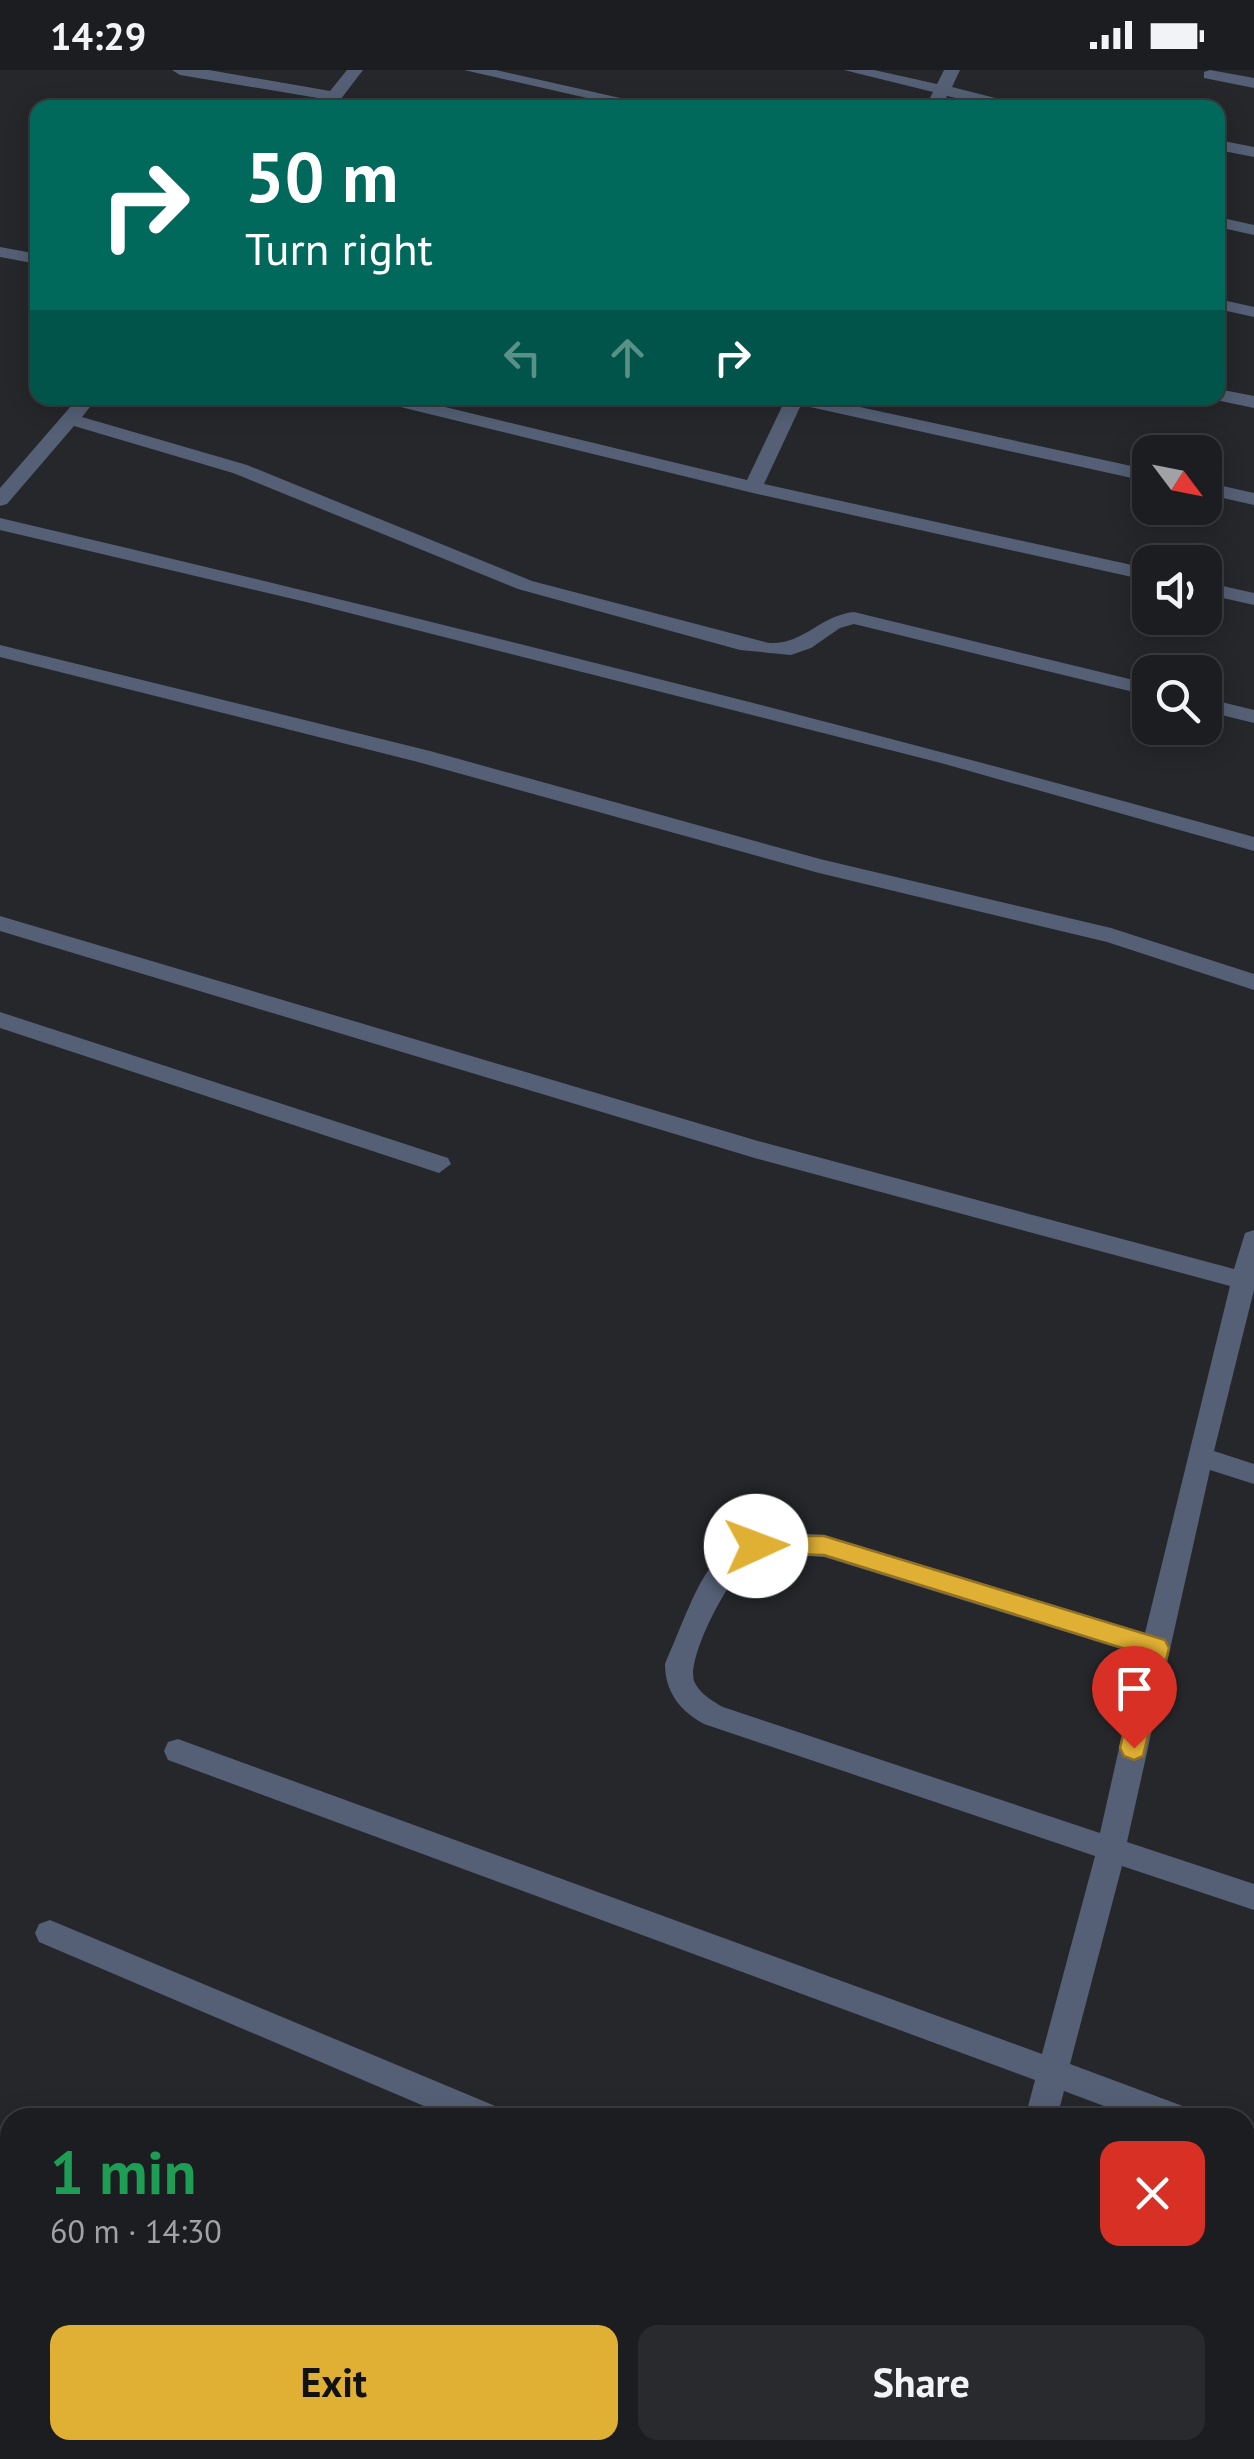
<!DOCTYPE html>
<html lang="en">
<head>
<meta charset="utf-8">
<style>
	body { margin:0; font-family:"PT Sans",sans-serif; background:#292a2d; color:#f1f3f6; height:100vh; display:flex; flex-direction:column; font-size:38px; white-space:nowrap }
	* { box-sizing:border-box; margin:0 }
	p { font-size:32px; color:#a0a2a5 }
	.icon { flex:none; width:55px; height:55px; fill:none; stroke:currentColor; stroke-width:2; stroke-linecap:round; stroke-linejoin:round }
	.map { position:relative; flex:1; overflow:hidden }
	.sheet { position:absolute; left:0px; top:2038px; width:1255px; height:352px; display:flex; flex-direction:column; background:#1c1d20; border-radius:30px 30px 0 0; box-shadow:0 5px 25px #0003,0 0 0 2px #3a3b3e }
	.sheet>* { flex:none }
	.banner { position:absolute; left:30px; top:30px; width:1195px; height:305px; border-radius:20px; box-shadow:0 5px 25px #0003,0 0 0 2px #3a3b3e; background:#00695c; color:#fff; overflow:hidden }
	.needle { width:65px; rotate:122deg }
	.buttons { position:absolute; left:1132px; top:365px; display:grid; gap:20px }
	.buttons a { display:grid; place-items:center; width:90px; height:90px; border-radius:20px; background:#1c1d20; box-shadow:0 5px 25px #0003,0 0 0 2px #3a3b3e; font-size:50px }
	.pin { position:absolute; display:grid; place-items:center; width:85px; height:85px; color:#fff; margin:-102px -42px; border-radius:50% 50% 50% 0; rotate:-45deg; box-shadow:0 0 10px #0007 }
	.pin .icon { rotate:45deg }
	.me { position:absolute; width:110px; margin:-55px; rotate:88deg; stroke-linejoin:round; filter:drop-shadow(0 0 8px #0008) }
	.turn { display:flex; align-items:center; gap:35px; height:210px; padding:0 50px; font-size:45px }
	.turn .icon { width:130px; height:130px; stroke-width:2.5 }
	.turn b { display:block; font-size:70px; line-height:85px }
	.lanes { display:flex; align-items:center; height:95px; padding:0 50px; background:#0003; justify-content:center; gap:50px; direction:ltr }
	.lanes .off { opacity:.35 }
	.round { display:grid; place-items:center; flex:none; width:105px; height:105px; border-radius:20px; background:#292a2d }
	.head { display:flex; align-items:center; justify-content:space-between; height:170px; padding:0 50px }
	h1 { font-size:60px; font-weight:600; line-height:75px; color:#1e9e55 }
	.action { display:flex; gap:20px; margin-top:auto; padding:20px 50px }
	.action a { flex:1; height:115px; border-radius:20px; background:#e0b034; color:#111; font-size:40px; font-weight:600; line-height:115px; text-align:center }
	.action a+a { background:#292a2d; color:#f1f3f6 }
	.status { display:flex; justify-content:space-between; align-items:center; height:70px; padding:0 50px; background:#1c1d20; direction:ltr }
	.status svg { height:28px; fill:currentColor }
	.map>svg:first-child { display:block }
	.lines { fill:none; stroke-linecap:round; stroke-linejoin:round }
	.minor { fill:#556076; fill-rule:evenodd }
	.route { fill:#e0b034; stroke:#927222; stroke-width:2.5 }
</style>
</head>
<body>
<div class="status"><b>14:29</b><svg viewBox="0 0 49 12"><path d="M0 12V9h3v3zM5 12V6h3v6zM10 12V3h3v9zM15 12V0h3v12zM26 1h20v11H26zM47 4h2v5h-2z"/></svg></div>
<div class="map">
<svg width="1254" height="2389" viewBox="0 0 1254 2389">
	<rect width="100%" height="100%" fill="#25272a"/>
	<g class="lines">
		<path class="minor" d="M172 0H209L330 21 347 0H363L334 38H317L324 29 180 5Z
			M464 0H496L665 38H631Z
			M844 0H874L937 14 944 0H960L952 17 1035 38H1002L947 26 941 38H925L933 22Z
			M1210 0 1254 8V18L1204 8V2Z
			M1218 70 1254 77V87L1218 80Z
			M1218 147 1254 155V165L1218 157Z
			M0 177 38 184V194L0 187Z
			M1218 229 1254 237V247L1218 239Z
			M1218 319 1254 326V338L1211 329 1218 328Z
			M78 328H97L82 347 247 395 532 511 769 573C803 575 821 545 854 542L1150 614V626L854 554 840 558 811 578 791 585 740 580 518 519 233 403 74 356 7 434 0 436V418Z
			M378 328H408L747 410 786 328H818L1150 400V412L801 335 764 414 1150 499V511L753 423 380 332Z
			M1205 412 1254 423V435L1205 424Z
			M0 448C420 547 838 651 1254 767V781L941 693 306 532 0 460Z
			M1205 512 1254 523V535L1205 524Z
			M0 575 430 681 820 789 1111 858 1254 904V920L1107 872 819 803 418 692 0 587Z
			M1205 628 1254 640V653L1205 641Z
			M0 846 758 1071 1234 1199 1245 1163 1254 1160V1220L1214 1381 1254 1394V1414L1210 1400 1127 1772 1254 1814V1840L1122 1796 1070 1994 1188 2038 1192 2048H1136L1064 2021 1057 2048H1025L1035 2010 168 1690 164 1681 168 1672 178 1669 1042 1984 1095 1786 704 1654C680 1641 665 1622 665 1594 706 1501 708 1454 824 1465L1145 1563 1230 1216 758 1089 0 861ZM774 1484 824 1487 1140 1585 1100 1763 723 1637C712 1631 699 1623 694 1611 687 1587 727 1512 745 1496 753 1488 762 1485 774 1484Z
			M0 942 448 1088 451 1094 439 1103 430 1100 0 958Z
			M50 1850 500 2038 504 2048H452L39 1872 35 1863 39 1854Z
			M1245 2058 1254 2061V2091L1245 2088Z
			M0 2164 10 2168V2200L0 2196Z
			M474 2380H526L530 2389H478Z
			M946 2380H980L978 2389H944Z"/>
	</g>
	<path class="route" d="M756 1466H824L1165 1570 1169 1578 1143 1686 1134 1690 1124 1686 1120 1678 1142 1584 824 1485 748 1483 744 1476 748 1469Z"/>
</svg>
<div class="buttons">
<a><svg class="needle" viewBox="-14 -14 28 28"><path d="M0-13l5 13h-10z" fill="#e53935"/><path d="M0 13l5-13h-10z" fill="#a0a2a5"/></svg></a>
<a><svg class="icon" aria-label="sound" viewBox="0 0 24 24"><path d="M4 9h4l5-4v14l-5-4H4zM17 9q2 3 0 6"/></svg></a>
<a><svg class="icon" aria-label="search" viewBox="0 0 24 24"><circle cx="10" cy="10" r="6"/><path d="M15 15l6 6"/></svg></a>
</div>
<div class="pin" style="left:1134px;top:1678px;background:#d93025"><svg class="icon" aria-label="arrive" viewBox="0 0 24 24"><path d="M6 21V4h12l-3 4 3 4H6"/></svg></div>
<svg class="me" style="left:756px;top:1476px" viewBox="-20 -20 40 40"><circle r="19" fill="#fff"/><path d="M0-13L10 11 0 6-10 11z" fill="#e0b034"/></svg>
<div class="banner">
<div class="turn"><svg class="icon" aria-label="right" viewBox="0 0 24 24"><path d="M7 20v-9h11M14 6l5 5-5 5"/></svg><div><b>50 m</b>Turn right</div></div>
<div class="lanes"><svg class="icon off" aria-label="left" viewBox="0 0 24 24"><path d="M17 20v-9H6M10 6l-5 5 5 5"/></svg><svg class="icon off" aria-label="ahead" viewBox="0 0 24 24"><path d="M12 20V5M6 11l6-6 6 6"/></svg><svg class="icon" aria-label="right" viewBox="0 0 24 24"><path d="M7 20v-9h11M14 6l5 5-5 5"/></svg></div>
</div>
<section class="sheet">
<div class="head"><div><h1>1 min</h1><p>60 m · 14:30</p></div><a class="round" style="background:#d93025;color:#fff"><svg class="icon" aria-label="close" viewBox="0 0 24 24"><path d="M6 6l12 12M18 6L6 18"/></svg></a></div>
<div class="action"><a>Exit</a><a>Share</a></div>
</section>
</div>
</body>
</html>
